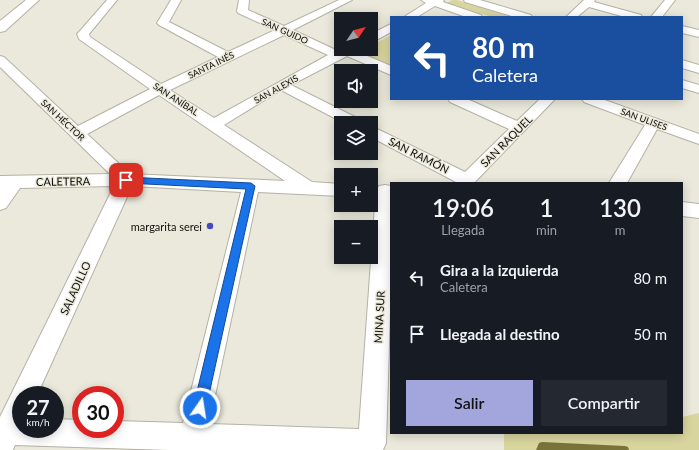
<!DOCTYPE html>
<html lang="es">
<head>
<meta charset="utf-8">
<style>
	body { margin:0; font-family:Lato,sans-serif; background:#242831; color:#f1f3f6; height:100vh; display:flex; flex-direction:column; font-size:15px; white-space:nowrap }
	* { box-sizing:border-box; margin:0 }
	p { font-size:13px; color:#9ea1a6 }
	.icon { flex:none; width:22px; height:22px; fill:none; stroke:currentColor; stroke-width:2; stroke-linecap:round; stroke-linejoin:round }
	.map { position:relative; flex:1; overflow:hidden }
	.details { position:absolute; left:390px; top:182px; width:293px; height:252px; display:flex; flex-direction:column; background:#171b24; border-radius:0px; box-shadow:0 2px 10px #0003 }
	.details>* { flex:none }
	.guide { position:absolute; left:390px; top:16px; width:293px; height:84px; border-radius:0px; box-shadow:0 2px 10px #0003; background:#1a4fa0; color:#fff; overflow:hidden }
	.needle { width:26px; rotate:55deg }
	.tools { position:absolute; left:334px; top:12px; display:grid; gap:8px }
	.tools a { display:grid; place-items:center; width:44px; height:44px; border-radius:0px; background:#171b24; box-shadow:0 2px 10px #0003; font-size:20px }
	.speed { position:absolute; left:12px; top:386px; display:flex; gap:8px; font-size:20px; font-weight:700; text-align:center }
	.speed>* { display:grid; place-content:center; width:52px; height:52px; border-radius:50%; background:#171b24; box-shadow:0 2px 10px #0003; line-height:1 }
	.speed small { font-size:10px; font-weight:400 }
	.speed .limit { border:6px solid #d22; background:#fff; color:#111 }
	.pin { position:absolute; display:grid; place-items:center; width:34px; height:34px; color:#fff; margin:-17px; border-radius:8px; box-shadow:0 2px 6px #0006 }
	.me { position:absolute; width:44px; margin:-22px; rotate:13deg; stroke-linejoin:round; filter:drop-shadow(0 0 3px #0008) }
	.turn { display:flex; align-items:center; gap:14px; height:84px; padding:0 16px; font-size:18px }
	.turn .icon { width:52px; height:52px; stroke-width:2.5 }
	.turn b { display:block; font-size:28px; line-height:34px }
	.eta { display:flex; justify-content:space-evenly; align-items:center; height:68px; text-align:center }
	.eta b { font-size:24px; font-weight:600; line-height:28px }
	.cta { display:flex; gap:8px; margin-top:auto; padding:8px 16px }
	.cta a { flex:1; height:46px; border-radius:0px; background:#a3a6dd; color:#111; font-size:16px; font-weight:600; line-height:46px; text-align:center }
	.cta a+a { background:#242831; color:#f1f3f6 }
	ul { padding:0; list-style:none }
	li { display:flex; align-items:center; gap:12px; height:56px; padding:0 16px }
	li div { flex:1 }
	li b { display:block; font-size:15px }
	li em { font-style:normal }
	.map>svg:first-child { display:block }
	.green { fill:#d9d59e }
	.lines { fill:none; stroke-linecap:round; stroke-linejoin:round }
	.stream { fill:#79733a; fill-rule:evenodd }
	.minor-casing { stroke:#b3b2a5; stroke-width:2 }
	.major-casing { stroke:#b3b2a5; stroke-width:2 }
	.minor { fill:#fff; fill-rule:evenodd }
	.major { fill:#fff; fill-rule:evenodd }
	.route { fill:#1a73e8; stroke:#114b97 }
	.poi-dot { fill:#4449be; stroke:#eae9db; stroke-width:1.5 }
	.labels { text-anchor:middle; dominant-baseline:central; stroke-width:3; stroke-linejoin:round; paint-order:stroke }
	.far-street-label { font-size:9px; fill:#10100b; stroke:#eae9db }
	.street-label { font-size:11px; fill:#10100b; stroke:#eae9db }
	.poi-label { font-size:11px; fill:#10100b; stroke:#eae9db; text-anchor:end }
</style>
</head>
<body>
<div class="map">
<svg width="699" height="450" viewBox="0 0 699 450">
	<rect width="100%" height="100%" fill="#eae9db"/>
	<path class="green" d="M452 0H457L511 17H492L447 3Z
		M391 35V65L361 52 371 49V46Z
		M699 413V450H504V433H682V417Z"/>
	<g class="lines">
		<path class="stream" d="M542 442 625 446 628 447 629 450H536L539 443Z"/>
		<g class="minor-casing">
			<path id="minor" d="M107 0H117L89 34 90 37 161 84 218 57 159 25 157 23 171 0H181L169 22 228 52 275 30 238 13 237 11 239 0H249L248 10 284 26 339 0H352L293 30 338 51 360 49 358 52 391 66V75L347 56 291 85 361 120 363 123H344L281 90 224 125 312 182 341 184V196L258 192 209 424 359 429 376 191 379 186 385 185 391 186V280L386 443 383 450H169L15 445 13 450H0V417L114 186 20 188 6 208 0 210V176L110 174 0 67V56L4 57 78 126 150 89 79 39 77 34 79 32ZM284 35 328 55 214 118 170 90ZM159 95 285 181 130 174 87 134ZM132 186 241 192 183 423 115 421V429H81V420L55 419V429H21V395H37Z
				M421 0H444L443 2 481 15 482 17H466L435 6 417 17H404L426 3Z
				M464 0H480L531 15 532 17H515L465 2Z
				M584 0H595L594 2 641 15 642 17H625L589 7 577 17H566Z
				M665 0H675L662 17H651Z
				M391 24V32L371 43V34Z
				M682 26 699 30V37L682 33Z
				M682 60 699 65V73L682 68Z
				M682 80 699 85V93L682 88Z
				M448 99H467L517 121 540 99H555L474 183H455L456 182 371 137V126L465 172 509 129 450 102Z
				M582 99H602L699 134V144L657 129 627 183H609L645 125 584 102Z
				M682 202 699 204V218L682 216Z"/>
		</g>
		<g class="major-casing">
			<path id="major" d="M26 0H39L5 31 0 32V21Z"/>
		</g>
		<use href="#minor" class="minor"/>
		<use href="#major" class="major"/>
	</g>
	<path class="route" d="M126 177 251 183 255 186 206 408 204 412 200 414 195 412 193 408 246 189 126 183 122 180Z"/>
	<circle class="poi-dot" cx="210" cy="226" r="4"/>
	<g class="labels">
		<g class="far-street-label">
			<text transform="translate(285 31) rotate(24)">SAN GUIDO</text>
			<text transform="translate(211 65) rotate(-26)">SANTA INÉS</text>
			<text transform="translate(276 89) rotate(-29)">SAN ALEXIS</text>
			<text transform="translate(176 99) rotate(33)">SAN ANÍBAL</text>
			<text transform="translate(644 119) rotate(20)">SAN ULISES</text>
			<text transform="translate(63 120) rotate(43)">SAN HÉCTOR</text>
		</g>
		<g class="street-label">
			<text transform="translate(506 141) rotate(-45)">SAN RAQUEL</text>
			<text transform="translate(419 155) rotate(27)">SAN RAMÓN</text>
			<text transform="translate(63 181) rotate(-1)">CALETERA</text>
			<text transform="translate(75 288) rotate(-65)">SALADILLO</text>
			<text transform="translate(379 317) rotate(-87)">MINA SUR</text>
		</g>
		<g class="poi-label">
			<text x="202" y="226">margarita serei</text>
		</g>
	</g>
</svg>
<div class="tools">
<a><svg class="needle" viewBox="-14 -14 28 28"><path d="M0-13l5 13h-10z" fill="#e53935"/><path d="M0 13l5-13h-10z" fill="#9ea1a6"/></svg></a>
<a><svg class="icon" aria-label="sound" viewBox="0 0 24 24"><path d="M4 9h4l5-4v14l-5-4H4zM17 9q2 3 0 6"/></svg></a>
<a><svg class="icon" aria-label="layers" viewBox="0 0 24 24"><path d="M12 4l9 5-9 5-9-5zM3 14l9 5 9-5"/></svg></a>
<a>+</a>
<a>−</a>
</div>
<div class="speed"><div>27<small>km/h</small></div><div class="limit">30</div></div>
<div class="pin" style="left:126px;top:180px;background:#d93025"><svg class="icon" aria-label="arrive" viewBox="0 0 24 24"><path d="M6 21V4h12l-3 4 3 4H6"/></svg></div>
<svg class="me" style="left:200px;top:408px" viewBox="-20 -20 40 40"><circle r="17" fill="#1a73e8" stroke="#fff" stroke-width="3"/><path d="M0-11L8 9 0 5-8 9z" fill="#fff"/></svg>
<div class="guide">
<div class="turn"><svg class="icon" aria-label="left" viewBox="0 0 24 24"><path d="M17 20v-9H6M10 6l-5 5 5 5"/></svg><div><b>80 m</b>Caletera</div></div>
</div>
<section class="details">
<div class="eta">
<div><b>19:06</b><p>Llegada</p></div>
<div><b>1</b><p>min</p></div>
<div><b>130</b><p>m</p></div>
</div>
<ul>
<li><svg class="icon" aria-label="left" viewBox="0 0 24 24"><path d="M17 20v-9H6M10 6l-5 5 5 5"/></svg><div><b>Gira a la izquierda</b><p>Caletera</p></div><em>80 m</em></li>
<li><svg class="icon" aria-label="arrive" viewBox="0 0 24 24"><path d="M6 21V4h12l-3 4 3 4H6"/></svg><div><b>Llegada al destino</b></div><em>50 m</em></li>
</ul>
<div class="cta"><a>Salir</a><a>Compartir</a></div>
</section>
</div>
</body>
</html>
